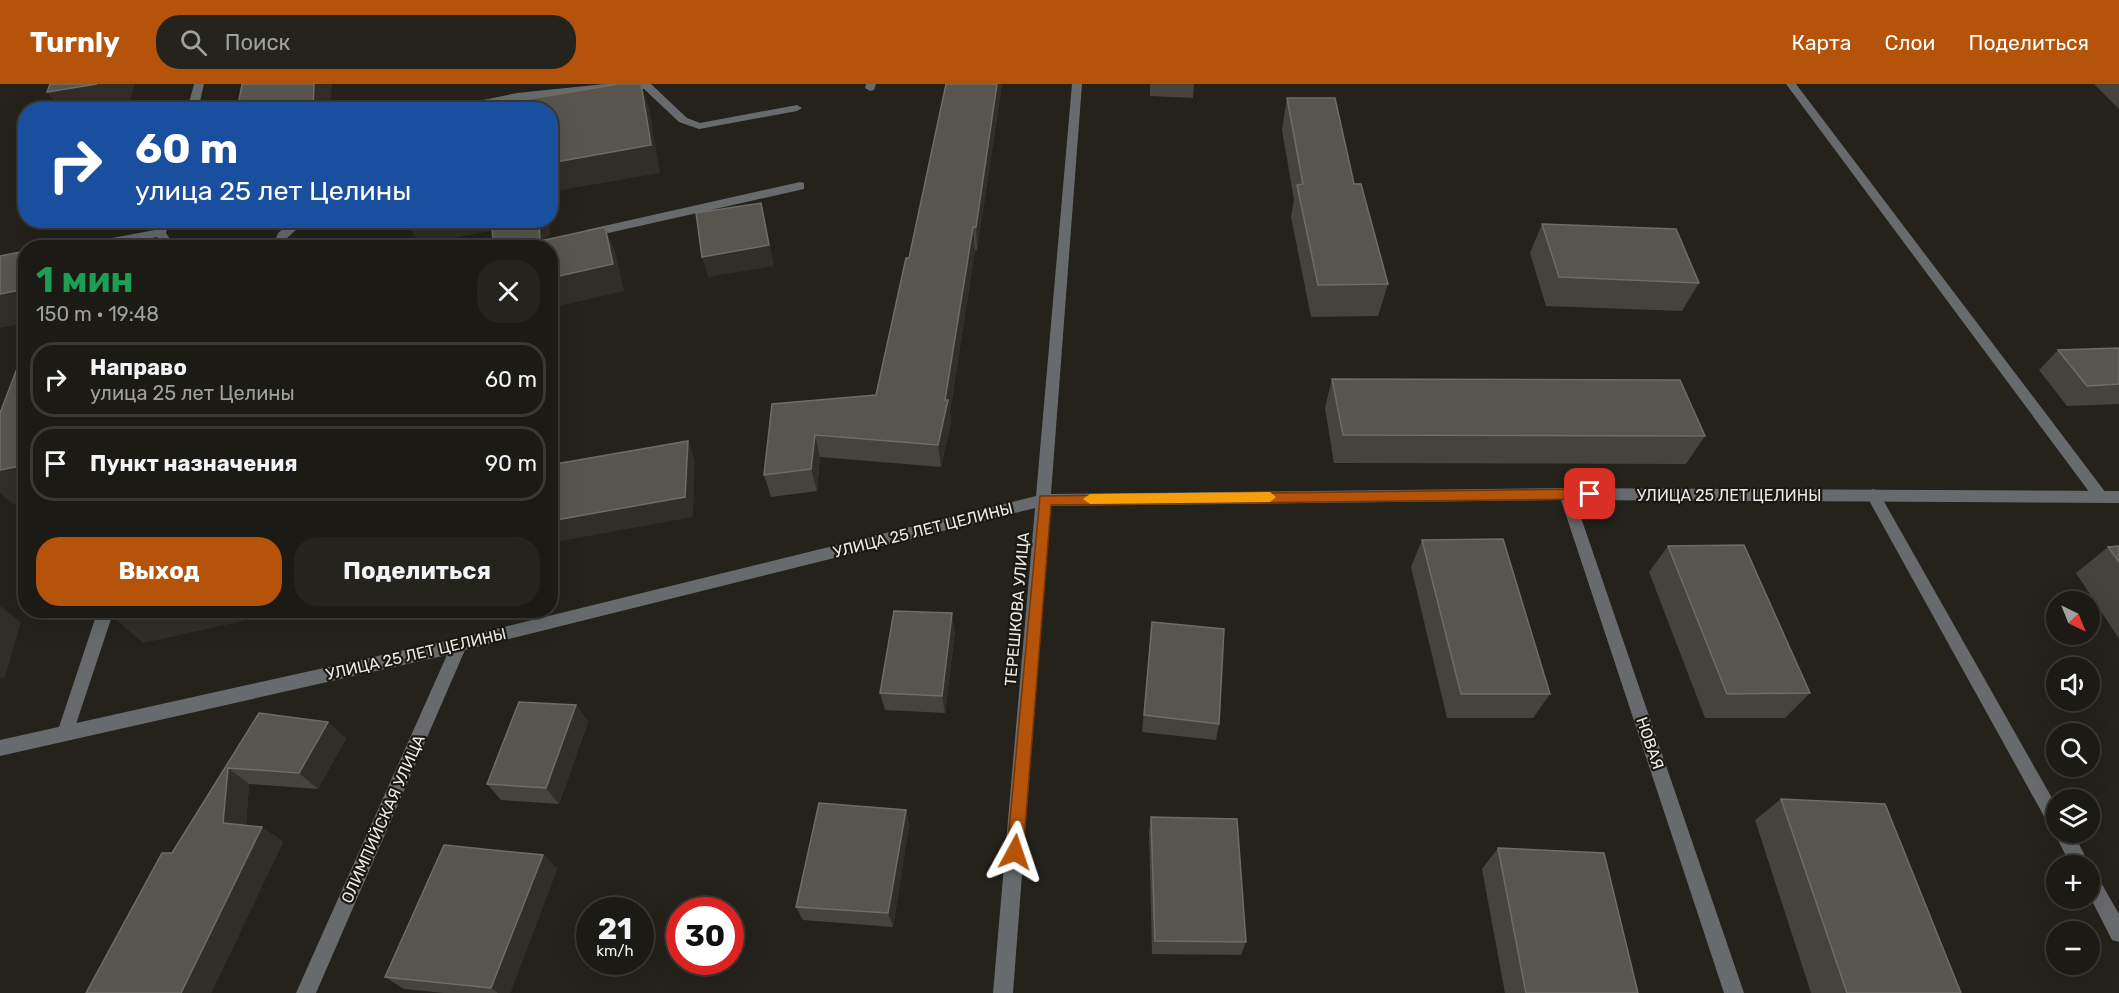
<!DOCTYPE html>
<html lang="ru">
<head>
<meta charset="utf-8">
<style>
	body { margin:0; font-family:Rubik,sans-serif; background:#24231d; color:#f1f3f6; height:100vh; display:flex; flex-direction:column; font-size:22px; white-space:nowrap }
	* { box-sizing:border-box; margin:0 }
	p { font-size:20px; color:#a0a1a0 }
	.icon { flex:none; width:33px; height:33px; fill:none; stroke:currentColor; stroke-width:2; stroke-linecap:round; stroke-linejoin:round }
	.map { position:relative; flex:1; overflow:hidden }
	.side { position:absolute; left:18px; top:156px; width:540px; height:378px; display:flex; flex-direction:column; background:#1b1a14; border-radius:24px; box-shadow:0 6px 24px #0002,0 0 0 2px #393834 }
	.side>* { flex:none }
	.banner { position:absolute; left:18px; top:18px; width:540px; height:126px; border-radius:24px; box-shadow:0 6px 24px #0002,0 0 0 2px #393834; background:#1a4fa0; color:#fff; overflow:hidden }
	.needle { width:39px; rotate:137deg }
	.tools { position:absolute; left:2046px; top:507px; display:grid; gap:12px }
	.tools a { display:grid; place-items:center; width:54px; height:54px; border-radius:50%; background:#1b1a14; box-shadow:0 6px 24px #0002,0 0 0 2px #393834; font-size:30px }
	.speed { position:absolute; left:576px; top:813px; display:flex; gap:12px; font-size:30px; font-weight:700; text-align:center }
	.speed>* { display:grid; place-content:center; width:78px; height:78px; border-radius:50%; background:#1b1a14; box-shadow:0 6px 24px #0002,0 0 0 2px #393834; line-height:1 }
	.speed small { font-size:15px; font-weight:400 }
	.speed .limit { border:9px solid #d22; background:#fff; color:#111 }
	.pin { position:absolute; display:grid; place-items:center; width:51px; height:51px; color:#fff; margin:-26px; border-radius:12px; box-shadow:0 3px 9px #0006 }
	.me { position:absolute; width:66px; margin:-33px; rotate:5deg; stroke-linejoin:round; filter:drop-shadow(0 0 4px #0008) }
	.turn { display:flex; align-items:center; gap:21px; height:126px; padding:0 18px; font-size:27px }
	.turn .icon { width:78px; height:78px; stroke-width:2.5 }
	.turn b { display:block; font-size:42px; line-height:51px }
	.round { display:grid; place-items:center; flex:none; width:63px; height:63px; border-radius:24px; background:#24231d }
	.summary { display:flex; align-items:center; justify-content:space-between; height:102px; padding:0 18px }
	h1 { font-size:36px; font-weight:700; line-height:45px; color:#1e9e55 }
	.action { display:flex; gap:12px; margin-top:auto; padding:12px 18px }
	.action a { flex:1; height:69px; border-radius:24px; background:#b45309; color:#fff; font-size:24px; font-weight:700; line-height:69px; text-align:center }
	.action a+a { background:#24231d; color:#f1f3f6 }
	ul { padding:0; list-style:none }
	li { display:flex; align-items:center; gap:18px; height:75px; margin:0 12px 9px; padding:0 6px; border:3px solid #393834; border-radius:24px }
	li div { flex:1 }
	li b { display:block; font-size:22px }
	li em { font-style:normal }
	header { display:flex; align-items:center; gap:36px; box-sizing:border-box; height:84px; padding:0 30px; background:#b45309; color:#fff }
	header strong { font-size:28px }
	nav { display:flex; gap:33px; margin-inline-start:auto; font-size:21px }
	.search { width:420px; height:54px; background:#24231d; display:flex; align-items:center; gap:15px; box-sizing:border-box; padding:0 21px; border-radius:24px; color:#a0a1a0; font-size:22px }
	.map>svg:first-child { display:block }
	.lines { fill:none; stroke-linecap:round; stroke-linejoin:round }
	.service { fill:#676b6d; fill-rule:evenodd }
	.minor { fill:#676b6d; fill-rule:evenodd }
	.wall { fill:#46433c }
	.shaded-wall { fill:#312e27 }
	.building { fill:#57554e; stroke:#6f6c66; stroke-width:1.5 }
	.route { fill:#b45309; stroke:#753606; stroke-width:1.5 }
	.slow { fill:#f59e0b }
	.labels { text-anchor:middle; dominant-baseline:central; stroke-width:4.5; stroke-linejoin:round; paint-order:stroke }
	.street-label { font-size:16px; fill:#eceae6; stroke:#1b1812 }
</style>
</head>
<body>
<header>
<strong>Turnly</strong>
<div class="search"><svg class="icon" aria-label="search" viewBox="0 0 24 24"><circle cx="10" cy="10" r="6"/><path d="M15 15l6 6"/></svg>Поиск</div>
<nav><a>Карта</a><a>Слои</a><a>Поделиться</a></nav>
</header>
<div class="map">
<svg width="2119" height="909" viewBox="0 0 2119 909">
	<rect width="100%" height="100%" fill="#24221b"/>
	<g class="lines">
		<path class="service" d="M194 0H204L198 26H187Z
			M605 0H651L687 34 700 39 797 21 802 24 797 27 699 45 679 38 644 5 569 9 457 26H434L517 9Z
			M866 0H876L874 6 870 7 865 4Z
			M1786 0H1796L2106 409 2108 413 2106 417H2096Z
			M800 98 804 99V105L586 154 580 150 586 146Z
			M157 136H169L166 149 176 164H164L157 153 103 164H74L80 160 155 146Z
			M293 136H307L287 154 284 164H272L278 149Z
			M1873 405 1878 407 2056 721V748H2073L2090 782V783V782H2071L2054 748 2055 745 2050 743 1866 411 1868 407Z
			M98 526H114L73 649 71 654 65 657 59 654 57 649Z
			M2090 787 2096 790 2119 830V858L2112 856 2090 813Z"/>
		<path class="minor" d="M1072 0H1082L1051 410 1566 404 2119 407V419L1575 416 1744 909H1724L1561 416 1050 422 1013 909H993L1035 424 465 566 316 909H296L447 571 0 672V656L459 554 1036 412Z"/>
	</g>
	<path class="wall" d="M946 0H1002L977 166H975L950 328 951 338 941 383 820 373 817 407 771 413 764 391 772 320 876 311 909 174Z
		M1150 0H1194L1193 14 1150 12Z
		M2094 0H2119V25Z
		M1287 14 1354 100 1388 200 1378 232 1311 233 1291 133 1294 116 1282 46Z
		M1542 140 1699 199 1682 227 1546 222 1530 169Z
		M2119 264V320L2067 322 2039 286 2058 266Z
		M1332 295 1705 352 1686 380 1334 379 1325 324Z
		M1422 456 1550 610 1533 634H1447L1411 483Z
		M1668 462 1810 609 1785 634H1705L1649 488Z
		M2119 462V555L2076 489 2108 463Z
		M1152 538 1219 640 1216 656 1142 648Z
		M955 547 945 629 885 626 880 609Z
		M576 621 588 638 559 720 501 716 487 700Z
		M259 629 346 654 318 705 249 700 246 741 262 743 283 758 211 909 172 769Z
		M1781 715 1961 909H1811L1755 736Z
		M906 726 909 741 893 843 803 836 796 823Z
		M1151 733 1246 858 1241 871 1152 870 1149 748Z
		M1498 764 1638 909H1505L1482 785Z
		M543 771 557 785 510 909H444L404 905 385 893Z"/>
	<path class="shaded-wall" d="M97 0H135L129 18 79 26H61L47 8Z
		M314 0H332L330 26H313Z
		M641 0 649 24 660 89 550 108V79Z
		M997 0H1002L977 166 976 143Z
		M761 119 766 139 774 182 708 193 702 173Z
		M406 136H498L502 145 419 160Z
		M504 136H549L550 152 545 153 550 164 525 158Z
		M605 143 616 170 624 207 550 224V194Z
		M973 143 975 166 950 328 951 338 941 383 938 361Z
		M82 156 88 164H80Z
		M26 205V239L0 244V210Z
		M815 351 820 373 817 407 811 385Z
		M688 357 695 376 693 433 550 459V437Z
		M26 381V417L13 420 0 409V386Z
		M0 522 21 538 5 593 0 594Z
		M146 526H293L143 559 113 533Z
		M952 529 955 547 945 629 942 612Z
		M576 621 588 638 559 720 546 704Z
		M328 638 346 654 318 705 299 689Z
		M228 684 249 700 245 754 223 739Z
		M906 726 909 741 893 843 888 829Z
		M262 743 283 758 211 909H181Z
		M543 771 557 785 510 909H498L491 904Z"/>
	<path class="building" d="M50 0H97L47 8Z
		M242 0H314L313 26H237Z
		M619 0H641L651 61 550 79V26H462Z
		M946 0H997L976 143H973L945 316H948L938 361 815 351 811 385 764 391 772 320 876 311 906 174H909Z
		M1287 14H1335L1354 100H1361L1388 200 1318 201 1297 101 1303 100Z
		M761 119 769 161 702 173 696 129Z
		M491 136H504L506 139 539 138 540 157 605 143 613 180 550 194V164H494Z
		M1542 140 1676 145 1699 199 1559 193Z
		M82 156 80 164H44Z
		M26 167V205L0 210V172Z
		M26 261V381L0 386V329Z
		M2119 264V300L2087 302 2058 266Z
		M1332 295 1680 296 1705 352 1343 351Z
		M688 357 685 413 550 437V381Z
		M1503 455 1550 610H1461L1422 456Z
		M1744 461 1810 609 1727 610 1668 462Z
		M2119 462V478L2108 463Z
		M114 526H146L113 533Z
		M894 527 952 529 942 612 880 609Z
		M1152 538 1224 545 1219 640 1144 631Z
		M519 618 576 621 546 704 487 700Z
		M259 629 328 638 299 689 228 684 223 739 262 743 181 909H86L162 769H172Z
		M1781 715 1885 720 1961 909H1847Z
		M819 719 906 726 888 829 796 823Z
		M1151 733 1237 735 1246 858 1155 857Z
		M444 761 543 771 491 904 385 893Z
		M1498 764 1604 769 1638 909H1526Z"/>
	<path class="route" d="M1590 405 1596 410 1590 415 1051 421 1023 768 1021 774 1015 776 1009 774 1007 768 1040 412Z"/>
	<path class="slow" d="M1270 408 1276 413 1270 418 1090 420 1083 415 1090 410Z"/>
	<g class="labels">
		<g class="street-label">
			<text x="1729" y="411">УЛИЦА 25 ЛЕТ ЦЕЛИНЫ</text>
			<text transform="translate(923 446) rotate(-14)">УЛИЦА 25 ЛЕТ ЦЕЛИНЫ</text>
			<text transform="translate(1017 525) rotate(-85)">ТЕРЕШКОВА УЛИЦА</text>
			<text transform="translate(416 570) rotate(-13)">УЛИЦА 25 ЛЕТ ЦЕЛИНЫ</text>
			<text transform="translate(1650 659) rotate(71)">НОВАЯ</text>
			<text transform="translate(383 735) rotate(-66)">ОЛИМПИЙСКАЯ УЛИЦА</text>
		</g>
	</g>
</svg>
<div class="tools">
<a><svg class="needle" viewBox="-14 -14 28 28"><path d="M0-13l5 13h-10z" fill="#e53935"/><path d="M0 13l5-13h-10z" fill="#a0a1a0"/></svg></a>
<a><svg class="icon" aria-label="sound" viewBox="0 0 24 24"><path d="M4 9h4l5-4v14l-5-4H4zM17 9q2 3 0 6"/></svg></a>
<a><svg class="icon" aria-label="search" viewBox="0 0 24 24"><circle cx="10" cy="10" r="6"/><path d="M15 15l6 6"/></svg></a>
<a><svg class="icon" aria-label="layers" viewBox="0 0 24 24"><path d="M12 4l9 5-9 5-9-5zM3 14l9 5 9-5"/></svg></a>
<a>+</a>
<a>−</a>
</div>
<div class="speed"><div>21<small>km/h</small></div><div class="limit">30</div></div>
<div class="pin" style="left:1590px;top:410px;background:#d93025"><svg class="icon" aria-label="arrive" viewBox="0 0 24 24"><path d="M6 21V4h12l-3 4 3 4H6"/></svg></div>
<svg class="me" style="left:1015px;top:768px" viewBox="-20 -20 40 40"><path d="M0-17L14 15 0 8-14 15z" fill="#b45309" stroke="#fff" stroke-width="4"/></svg>
<div class="banner">
<div class="turn"><svg class="icon" aria-label="right" viewBox="0 0 24 24"><path d="M7 20v-9h11M14 6l5 5-5 5"/></svg><div><b>60 m</b>улица 25 лет Целины</div></div>
</div>
<section class="side">
<div class="summary"><div><h1>1 мин</h1><p>150 m · 19:48</p></div><a class="round"><svg class="icon" aria-label="close" viewBox="0 0 24 24"><path d="M6 6l12 12M18 6L6 18"/></svg></a></div>
<ul>
<li><svg class="icon" aria-label="right" viewBox="0 0 24 24"><path d="M7 20v-9h11M14 6l5 5-5 5"/></svg><div><b>Направо</b><p>улица 25 лет Целины</p></div><em>60 m</em></li>
<li><svg class="icon" aria-label="arrive" viewBox="0 0 24 24"><path d="M6 21V4h12l-3 4 3 4H6"/></svg><div><b>Пункт назначения</b></div><em>90 m</em></li>
</ul>
<div class="action"><a>Выход</a><a>Поделиться</a></div>
</section>
</div>
</body>
</html>
